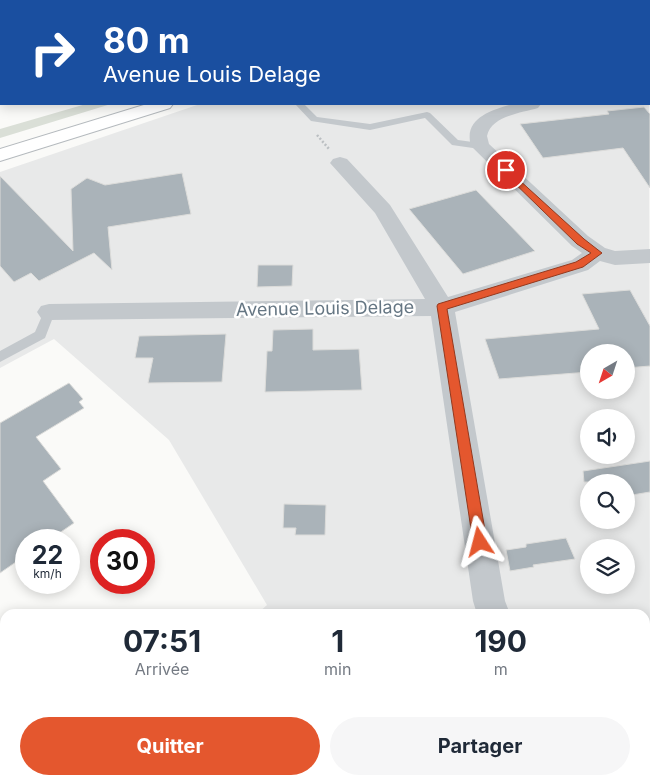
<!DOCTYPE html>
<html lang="fr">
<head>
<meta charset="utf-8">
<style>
	body { margin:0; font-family:Inter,sans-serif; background:#f6f6f7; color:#1f2937; height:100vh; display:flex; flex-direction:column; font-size:19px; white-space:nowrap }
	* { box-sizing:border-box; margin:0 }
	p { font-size:16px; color:#747a83 }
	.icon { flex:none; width:28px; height:28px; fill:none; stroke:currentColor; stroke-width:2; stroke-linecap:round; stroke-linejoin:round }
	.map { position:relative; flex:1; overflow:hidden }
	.panel { position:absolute; left:0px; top:609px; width:650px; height:176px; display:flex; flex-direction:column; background:#fff; border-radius:15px 15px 0 0; box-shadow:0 2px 12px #0003 }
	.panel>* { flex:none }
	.guide { position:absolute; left:0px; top:0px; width:650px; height:105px; box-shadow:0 2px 12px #0003; background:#1a4fa0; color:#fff; overflow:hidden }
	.needle { width:32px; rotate:219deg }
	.buttons { position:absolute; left:580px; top:344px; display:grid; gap:10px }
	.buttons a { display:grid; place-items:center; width:55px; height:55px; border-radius:50%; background:#fff; box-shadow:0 2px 12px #0003; font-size:25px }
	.speed { position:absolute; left:15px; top:529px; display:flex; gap:10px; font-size:25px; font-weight:700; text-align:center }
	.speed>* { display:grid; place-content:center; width:65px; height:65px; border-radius:50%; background:#fff; box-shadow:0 2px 12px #0003; line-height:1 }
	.speed small { font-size:12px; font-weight:400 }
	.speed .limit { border:8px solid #d22; background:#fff; color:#111 }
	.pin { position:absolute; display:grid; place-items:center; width:42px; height:42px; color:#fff; margin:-21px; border:2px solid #fff; border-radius:50%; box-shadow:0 1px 5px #0007 }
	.me { position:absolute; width:55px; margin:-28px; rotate:351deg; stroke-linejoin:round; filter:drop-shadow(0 0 4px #0008) }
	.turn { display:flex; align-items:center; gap:18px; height:105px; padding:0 20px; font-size:22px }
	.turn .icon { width:65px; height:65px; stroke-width:2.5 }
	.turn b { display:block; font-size:35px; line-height:42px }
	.eta { display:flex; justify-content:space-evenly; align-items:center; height:85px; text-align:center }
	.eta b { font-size:30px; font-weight:700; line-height:35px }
	.primary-button { display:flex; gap:10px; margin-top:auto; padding:10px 20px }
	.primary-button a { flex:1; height:58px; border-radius:30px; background:#e4572e; color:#fff; font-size:20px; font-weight:700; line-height:58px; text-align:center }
	.primary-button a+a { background:#f6f6f7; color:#1f2937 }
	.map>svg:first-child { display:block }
	.built { fill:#e8e9e9; fill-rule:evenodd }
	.green { fill:#dadfd7 }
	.building { fill:#aab3b9; stroke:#dcdcda }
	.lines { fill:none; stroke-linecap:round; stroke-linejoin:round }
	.primary-casing { stroke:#b5babe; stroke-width:2 }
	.path { stroke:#bbbfc2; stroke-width:2.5; stroke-dasharray:2 2; stroke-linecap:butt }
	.service { fill:#c3c8cc; fill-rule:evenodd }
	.minor { fill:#c3c8cc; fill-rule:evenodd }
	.tertiary { fill:#c3c8cc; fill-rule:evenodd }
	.primary { fill:#fff; fill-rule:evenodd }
	.route { fill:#e4572e; stroke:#94391e }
	.labels { text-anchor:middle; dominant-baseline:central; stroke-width:5; stroke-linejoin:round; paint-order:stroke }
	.street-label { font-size:18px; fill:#657683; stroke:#fff }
</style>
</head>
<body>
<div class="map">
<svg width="650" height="784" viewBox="0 0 650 784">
	<rect width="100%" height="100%" fill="#fafaf8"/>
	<path class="built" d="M649 11 650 684H645V614H257L267 605 169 440 54 339 0 368V172L200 104H649ZM589 352H626V390H589ZM589 418H626V455H589ZM589 482H626V520H589ZM589 548H626V585H589Z
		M60 780H458L455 784H62Z"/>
	<path class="green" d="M86 104H111L0 138V129Z
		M645 684H650V784H455L458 780H645Z"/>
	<path class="building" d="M644 107 650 114V188L623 148 543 158 520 124 609 114 607 111Z
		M182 173 191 214 108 227 112 270 94 253 39 281 31 273 14 282 0 266V176L73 251 71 189 87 178 105 185Z
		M476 190 535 251 463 274 409 209Z
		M258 265H293L292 286 257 287Z
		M630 290 650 326V366L626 368V352H589V372L499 379 485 339 599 329 582 294Z
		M313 329V350L359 349 362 390 265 392 267 351H272L273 330Z
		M226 334 222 382 148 383 153 358H135L139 336Z
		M69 383 83 399 79 402 84 408 36 437 61 469 43 481 74 523 49 540H26V555L0 573V423Z
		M650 461V492L626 496V482H584L583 471Z
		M284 504 326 505 325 535H295L296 528H283Z
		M566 538 575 559 533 565 534 567 510 571 506 550 526 547V544Z"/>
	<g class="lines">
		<g class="primary-casing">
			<path id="primary" d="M541 0H561V1H541Z
				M147 104H173L170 108 0 161V149Z"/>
		</g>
		<path class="path" d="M317 135 329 149"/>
		<path class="service" d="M295 104H304L317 117 370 124 427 112 430 113 458 140 480 143 485 146 480 149 452 145 425 118 370 130 311 121Z
			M49 308 55 312 45 338 0 362V351L35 332 45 309Z"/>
		<path class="minor" d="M649 7H650V15H649Z
			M649 81H650V91H649Z
			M513 104H541L538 108C521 113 491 116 487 136L489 144 588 236 605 248 615 251 650 249V263L615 265 600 261 588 270 455 312 505 601 510 614H477L473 601 431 316 49 320 41 318 37 312 41 306 49 304 425 299 375 213 330 163 333 159 340 157 347 159 390 205 448 297 572 260 582 253 572 246 471 146C463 118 492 110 513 104Z"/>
		<path class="tertiary" d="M0 17H1V27H0Z"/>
		<use href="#primary" class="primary"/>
	</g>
	<path class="route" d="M506 168 584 239 602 253 583 267 447 309 487 542 485 546 480 548 475 546 473 542 437 306 438 304 576 262 591 253 577 244 503 172 502 170Z"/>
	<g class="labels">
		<g class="street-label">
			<text transform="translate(325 308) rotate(-1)">Avenue Louis Delage</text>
		</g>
	</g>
</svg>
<div class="buttons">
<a><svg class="needle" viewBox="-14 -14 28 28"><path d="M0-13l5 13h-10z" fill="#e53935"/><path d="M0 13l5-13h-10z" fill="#747a83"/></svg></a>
<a><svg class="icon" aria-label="sound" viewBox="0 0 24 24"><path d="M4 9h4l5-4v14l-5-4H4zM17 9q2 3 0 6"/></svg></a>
<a><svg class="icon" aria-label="search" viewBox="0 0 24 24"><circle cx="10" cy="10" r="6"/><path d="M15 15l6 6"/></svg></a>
<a><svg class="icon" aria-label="layers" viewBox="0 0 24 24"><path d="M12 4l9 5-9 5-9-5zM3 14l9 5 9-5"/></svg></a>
</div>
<div class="speed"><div>22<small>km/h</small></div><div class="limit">30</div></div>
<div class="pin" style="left:506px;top:170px;background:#d93025"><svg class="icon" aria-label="arrive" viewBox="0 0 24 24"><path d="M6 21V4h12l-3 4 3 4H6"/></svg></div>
<svg class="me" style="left:480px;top:542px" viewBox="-20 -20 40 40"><path d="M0-17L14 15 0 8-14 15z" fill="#e4572e" stroke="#fff" stroke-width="4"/></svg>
<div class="guide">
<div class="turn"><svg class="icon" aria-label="right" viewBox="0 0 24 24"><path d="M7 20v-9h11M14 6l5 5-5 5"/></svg><div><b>80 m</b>Avenue Louis Delage</div></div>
</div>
<section class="panel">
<div class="eta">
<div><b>07:51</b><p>Arrivée</p></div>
<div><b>1</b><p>min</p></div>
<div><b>190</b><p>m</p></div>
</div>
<div class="primary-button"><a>Quitter</a><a>Partager</a></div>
</section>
</div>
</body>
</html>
